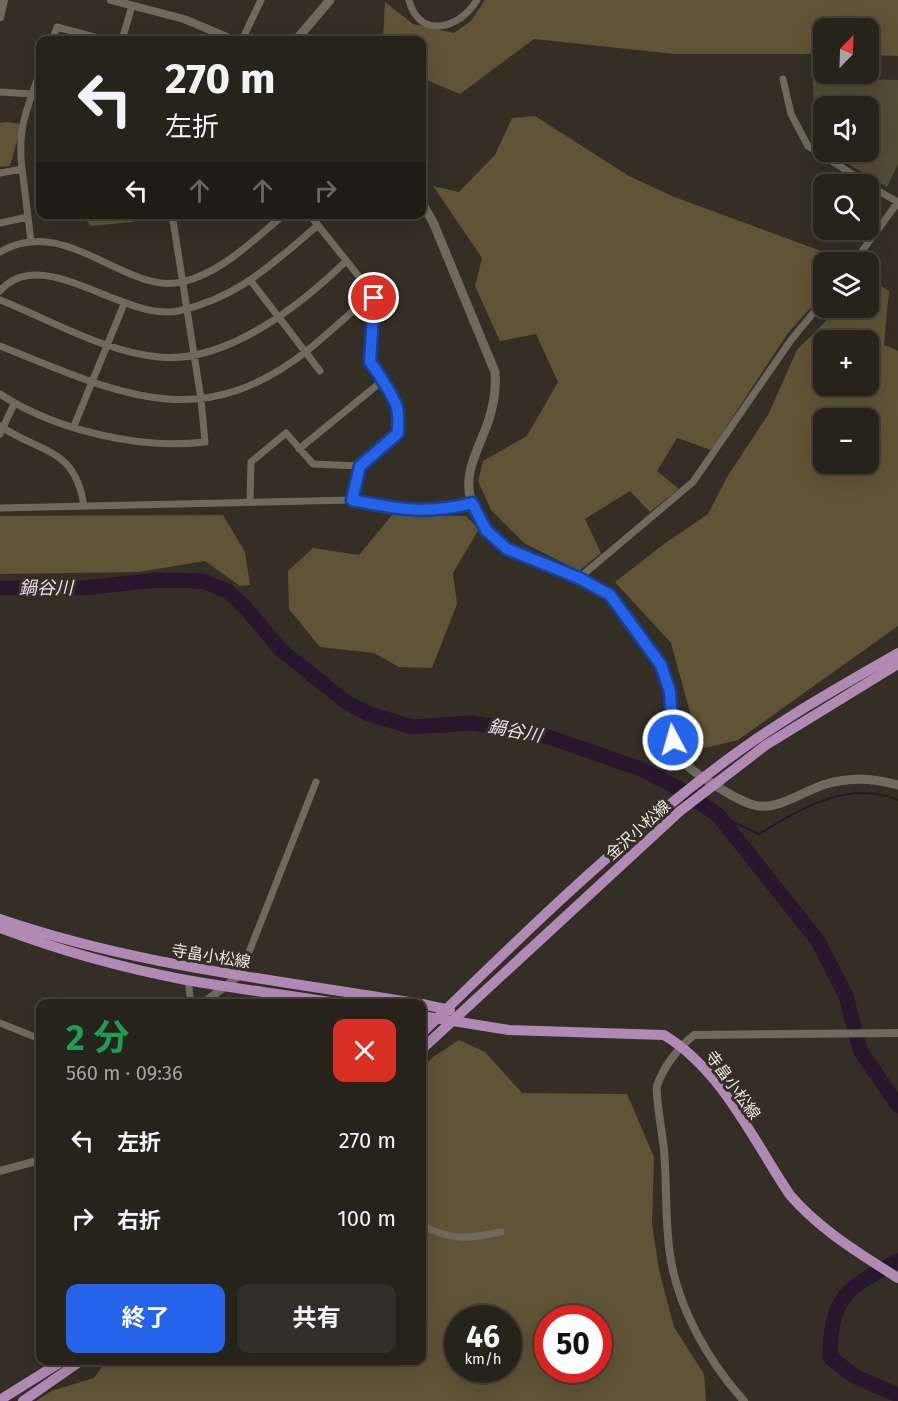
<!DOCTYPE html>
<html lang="ja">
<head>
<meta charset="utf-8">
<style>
	body { margin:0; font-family:"Fira Sans","Noto Sans JP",sans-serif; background:#322f28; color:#f1f3f6; height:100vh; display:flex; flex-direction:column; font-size:22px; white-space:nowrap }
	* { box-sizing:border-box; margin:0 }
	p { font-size:20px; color:#a4a4a3 }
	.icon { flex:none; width:33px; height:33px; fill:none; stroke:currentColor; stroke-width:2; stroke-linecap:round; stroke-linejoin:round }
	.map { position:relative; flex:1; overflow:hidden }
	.sheet { position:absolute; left:36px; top:999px; width:390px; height:366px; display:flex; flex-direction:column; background:#26231b; border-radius:12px; box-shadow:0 6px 24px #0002,0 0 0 2px #42403a }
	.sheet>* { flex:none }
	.hud { position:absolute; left:36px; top:36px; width:390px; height:183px; border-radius:12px; box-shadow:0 6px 24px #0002,0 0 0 2px #42403a; background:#26231b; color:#f1f3f6; overflow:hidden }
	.needle { width:39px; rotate:23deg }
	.controls { position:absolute; left:813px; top:18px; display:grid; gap:12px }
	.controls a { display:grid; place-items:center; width:66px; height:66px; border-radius:12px; background:#26231b; box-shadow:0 6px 24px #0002,0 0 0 2px #42403a; font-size:30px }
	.speed { position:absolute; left:444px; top:1305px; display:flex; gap:12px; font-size:30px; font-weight:700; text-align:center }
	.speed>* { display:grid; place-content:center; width:78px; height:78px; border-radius:50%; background:#26231b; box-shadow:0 6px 24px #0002,0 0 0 2px #42403a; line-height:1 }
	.speed small { font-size:15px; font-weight:400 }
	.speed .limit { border:9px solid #d22; background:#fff; color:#111 }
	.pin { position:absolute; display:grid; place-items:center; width:51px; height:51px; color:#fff; margin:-26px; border:3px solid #fff; border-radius:50%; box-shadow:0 2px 6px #0007 }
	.me { position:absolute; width:66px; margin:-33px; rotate:354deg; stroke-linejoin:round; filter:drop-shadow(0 0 4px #0008) }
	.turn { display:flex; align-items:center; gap:21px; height:126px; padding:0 30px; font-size:27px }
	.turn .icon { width:78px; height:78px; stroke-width:2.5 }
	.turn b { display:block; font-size:42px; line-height:51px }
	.lanes { display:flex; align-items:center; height:57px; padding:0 30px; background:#0003; justify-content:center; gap:30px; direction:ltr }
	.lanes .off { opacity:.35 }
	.round { display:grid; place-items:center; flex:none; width:63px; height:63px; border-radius:12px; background:#322f28 }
	.headline { display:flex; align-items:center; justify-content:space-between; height:102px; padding:0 30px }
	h1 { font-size:36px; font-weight:700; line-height:45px; color:#1e9e55 }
	.button { display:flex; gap:12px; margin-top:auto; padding:12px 30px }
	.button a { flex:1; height:69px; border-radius:12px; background:#2563eb; color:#fff; font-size:24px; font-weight:700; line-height:69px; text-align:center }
	.button a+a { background:#322f28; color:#f1f3f6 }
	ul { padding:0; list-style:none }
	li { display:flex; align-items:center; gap:18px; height:78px; padding:0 30px }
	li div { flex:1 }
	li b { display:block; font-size:22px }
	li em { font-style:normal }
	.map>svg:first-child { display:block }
	.green { fill:#544c35 }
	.forest { fill:#605436; fill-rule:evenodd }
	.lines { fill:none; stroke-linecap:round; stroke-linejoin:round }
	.stream { stroke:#28162d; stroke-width:2 }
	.river { stroke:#28162d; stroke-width:15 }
	.minor { stroke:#6f6a5e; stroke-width:7 }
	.tertiary { stroke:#6f6a5e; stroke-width:8 }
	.secondary { stroke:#6f6a5e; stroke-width:9 }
	.primary { stroke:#b089b4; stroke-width:10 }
	.route-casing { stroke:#184099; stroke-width:15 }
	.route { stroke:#2563eb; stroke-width:10 }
	.labels { text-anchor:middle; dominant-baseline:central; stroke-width:6; stroke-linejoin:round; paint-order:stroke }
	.street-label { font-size:16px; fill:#eae7e1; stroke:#332f24 }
	.water-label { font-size:18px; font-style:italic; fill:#f2dbf8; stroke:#332f24 }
</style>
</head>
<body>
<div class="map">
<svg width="898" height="1401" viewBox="0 0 898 1401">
	<rect width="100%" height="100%" fill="#332f24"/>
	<path class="green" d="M813 78 898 80V164L887 187 828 152H868V106H824L823 149 815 143Z"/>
	<path class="forest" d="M485 0H898V56L869 55 868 28H824L823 54H675L534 39 460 94 422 78V40H383L385 2 413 24 454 33 471 21Z
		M535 116 629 176 672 196 851 262H824L823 294 788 333 711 450 677 438 657 471 679 489 650 512 630 491 585 519 601 553 579 571 524 543 491 510 478 481 483 461 527 436 558 382 536 334 500 341 475 286 482 258 433 186 459 192 495 155 512 118Z
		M6 122 21 124V127L10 166 0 167V123Z
		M82 215H138L133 222 91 226Z
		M869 279 889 291 884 345 898 351V626L738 740 700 749 671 643 615 582 664 544 708 514 727 477 768 415 797 350 839 308H868ZM824 340H868V386H824ZM824 418H868V464H824Z
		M223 515 245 552 250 585 240 586 205 561 139 572 0 574V516Z
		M392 515 466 516 479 529 453 573 457 604 432 668 399 667 374 653 320 647 289 609 288 571 313 548 359 555Z
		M459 1040 485 1052 522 1093 627 1094 654 1157 652 1224 659 1270 674 1327 704 1374 706 1401H36L51 1391 94 1378 106 1361 422 1360V1068L433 1057ZM458 1318H508V1370H458ZM548 1318H598V1370H548Z"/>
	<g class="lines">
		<path class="stream" d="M718 815 759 834C801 809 847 779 898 800"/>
		<path class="river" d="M0 588H84L157 580 203 581 227 591 244 606 281 650 346 702 369 714 412 727 471 723 537 733 641 769 678 788 718 815 818 941 846 996 860 1050 898 1106
			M898 1261C847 1288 831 1295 830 1357L854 1376 898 1395"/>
		<path class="minor" d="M409 0C419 40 460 29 477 0
			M52 40 57 27 105 40
			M122 40 132 6
			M242 40 261 0
			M783 79 791 114 808 146 868 184
			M0 92 33 94 40 97
			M22 169C17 128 27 109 40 72
			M0 173 22 169 31 241
			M868 185 898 202
			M0 223 28 217
			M0 252C65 213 125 295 182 282 222 273 254 239 285 214
			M854 262 898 202
			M251 281 320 371
			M0 291C42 242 124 322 178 311 238 298 272 264 317 226
			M0 300C51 320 104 352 159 357 226 364 301 305 346 261
			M0 346C115 391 197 438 308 350 329 333 349 314 370 296L365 284 309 214
			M0 394C55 430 140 450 205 442L201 399 172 214
			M0 426C42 454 75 447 84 506
			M74 426 124 304
			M0 434 14 404
			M299 449 381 382
			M352 500 360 466
			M250 501 251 462 286 433 313 464 360 466 398 433C398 425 399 416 397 408 395 399 376 368 370 361L375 302 370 296
			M0 508 352 500C396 509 427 515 472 503
			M579 578 693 482 791 340 824 300
			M240 975 316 782
			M188 980 191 1004
			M0 1023 40 1039
			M422 1225C452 1241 468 1239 501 1232"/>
		<path class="tertiary" d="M111 0 184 19 234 40
			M0 17 4 0
			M202 1004 240 975
			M0 1171 40 1160
			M744 1401C708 1361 678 1308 670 1255 665 1221 667 1185 664 1150 663 1138 655 1094 657 1086 663 1067 679 1047 694 1035L898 1033"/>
		<path class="secondary" d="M296 40 330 0
			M422 203 433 222 495 372C496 386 495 398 491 412 484 442 460 471 472 503 491 556 548 562 592 585 598 588 606 591 611 596 631 616 660 662 669 688 673 704 669 722 673 738 674 744 677 754 681 759 690 772 738 801 754 805 776 812 805 790 826 784 850 777 874 778 898 785"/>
		<path class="primary" d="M0 919C136 966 279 980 421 1004
			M0 928C61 951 122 968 186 980 237 989 289 995 341 1004
			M422 1004 450 1010
			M422 1016 509 1030 664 1035C722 1070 753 1140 790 1195 820 1230 859 1253 898 1278
			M422 1033C517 940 614 845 720 765 776 722 838 688 898 653
			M422 1049 680 811 766 745 898 664
			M0 1400 64 1360
			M23 1401 82 1360"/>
	</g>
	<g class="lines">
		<g class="route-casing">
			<path id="route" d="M374 298 370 362C376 369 395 399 397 408 399 416 398 425 398 433L360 466 352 500C396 509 427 515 472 503L486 530 507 549 579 578 610 595 661 665 670 692 673 740"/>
		</g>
		<use href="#route" class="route"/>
	</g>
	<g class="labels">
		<g class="street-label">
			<text transform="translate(638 830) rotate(-42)">金沢小松線</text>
			<text transform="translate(211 956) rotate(9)">寺畠小松線</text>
			<text transform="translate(733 1085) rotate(54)">寺畠小松線</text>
		</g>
		<g class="water-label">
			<text x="46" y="588">鍋谷川</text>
			<text transform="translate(515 731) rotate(11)">鍋谷川</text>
		</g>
	</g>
</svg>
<div class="controls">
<a><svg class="needle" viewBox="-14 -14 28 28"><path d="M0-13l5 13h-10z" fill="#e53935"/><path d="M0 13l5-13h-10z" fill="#a4a4a3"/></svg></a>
<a><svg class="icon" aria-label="sound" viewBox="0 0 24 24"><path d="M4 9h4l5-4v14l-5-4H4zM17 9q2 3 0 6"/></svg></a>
<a><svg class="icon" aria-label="search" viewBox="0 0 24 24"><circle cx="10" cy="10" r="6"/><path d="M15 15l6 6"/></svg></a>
<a><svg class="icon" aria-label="layers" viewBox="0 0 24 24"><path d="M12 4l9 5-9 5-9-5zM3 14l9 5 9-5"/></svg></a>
<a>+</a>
<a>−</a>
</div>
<div class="speed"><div>46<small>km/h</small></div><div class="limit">50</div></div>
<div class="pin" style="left:374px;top:298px;background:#d93025"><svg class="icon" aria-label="arrive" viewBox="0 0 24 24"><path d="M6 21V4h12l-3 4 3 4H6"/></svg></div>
<svg class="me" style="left:673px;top:740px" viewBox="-20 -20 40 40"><circle r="17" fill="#2563eb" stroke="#fff" stroke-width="3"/><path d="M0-11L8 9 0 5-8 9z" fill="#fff"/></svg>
<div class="hud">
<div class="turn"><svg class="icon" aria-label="left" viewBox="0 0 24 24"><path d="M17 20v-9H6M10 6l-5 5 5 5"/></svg><div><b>270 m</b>左折</div></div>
<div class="lanes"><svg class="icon" aria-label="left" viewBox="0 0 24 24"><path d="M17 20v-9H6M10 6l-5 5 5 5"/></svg><svg class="icon off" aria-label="ahead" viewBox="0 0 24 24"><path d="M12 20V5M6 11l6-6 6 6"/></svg><svg class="icon off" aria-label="ahead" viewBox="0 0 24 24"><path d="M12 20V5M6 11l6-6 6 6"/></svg><svg class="icon off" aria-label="right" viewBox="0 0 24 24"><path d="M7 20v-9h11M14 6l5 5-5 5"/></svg></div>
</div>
<section class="sheet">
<div class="headline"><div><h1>2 分</h1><p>560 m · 09:36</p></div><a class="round" style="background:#d93025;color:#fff"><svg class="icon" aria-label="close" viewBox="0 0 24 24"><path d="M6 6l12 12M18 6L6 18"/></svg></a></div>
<ul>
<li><svg class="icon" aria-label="left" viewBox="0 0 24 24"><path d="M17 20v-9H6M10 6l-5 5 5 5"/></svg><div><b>左折</b></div><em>270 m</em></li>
<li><svg class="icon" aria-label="right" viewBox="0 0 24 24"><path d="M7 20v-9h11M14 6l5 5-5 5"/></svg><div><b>右折</b></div><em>100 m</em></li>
</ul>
<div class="button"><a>終了</a><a>共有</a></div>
</section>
</div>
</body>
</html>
